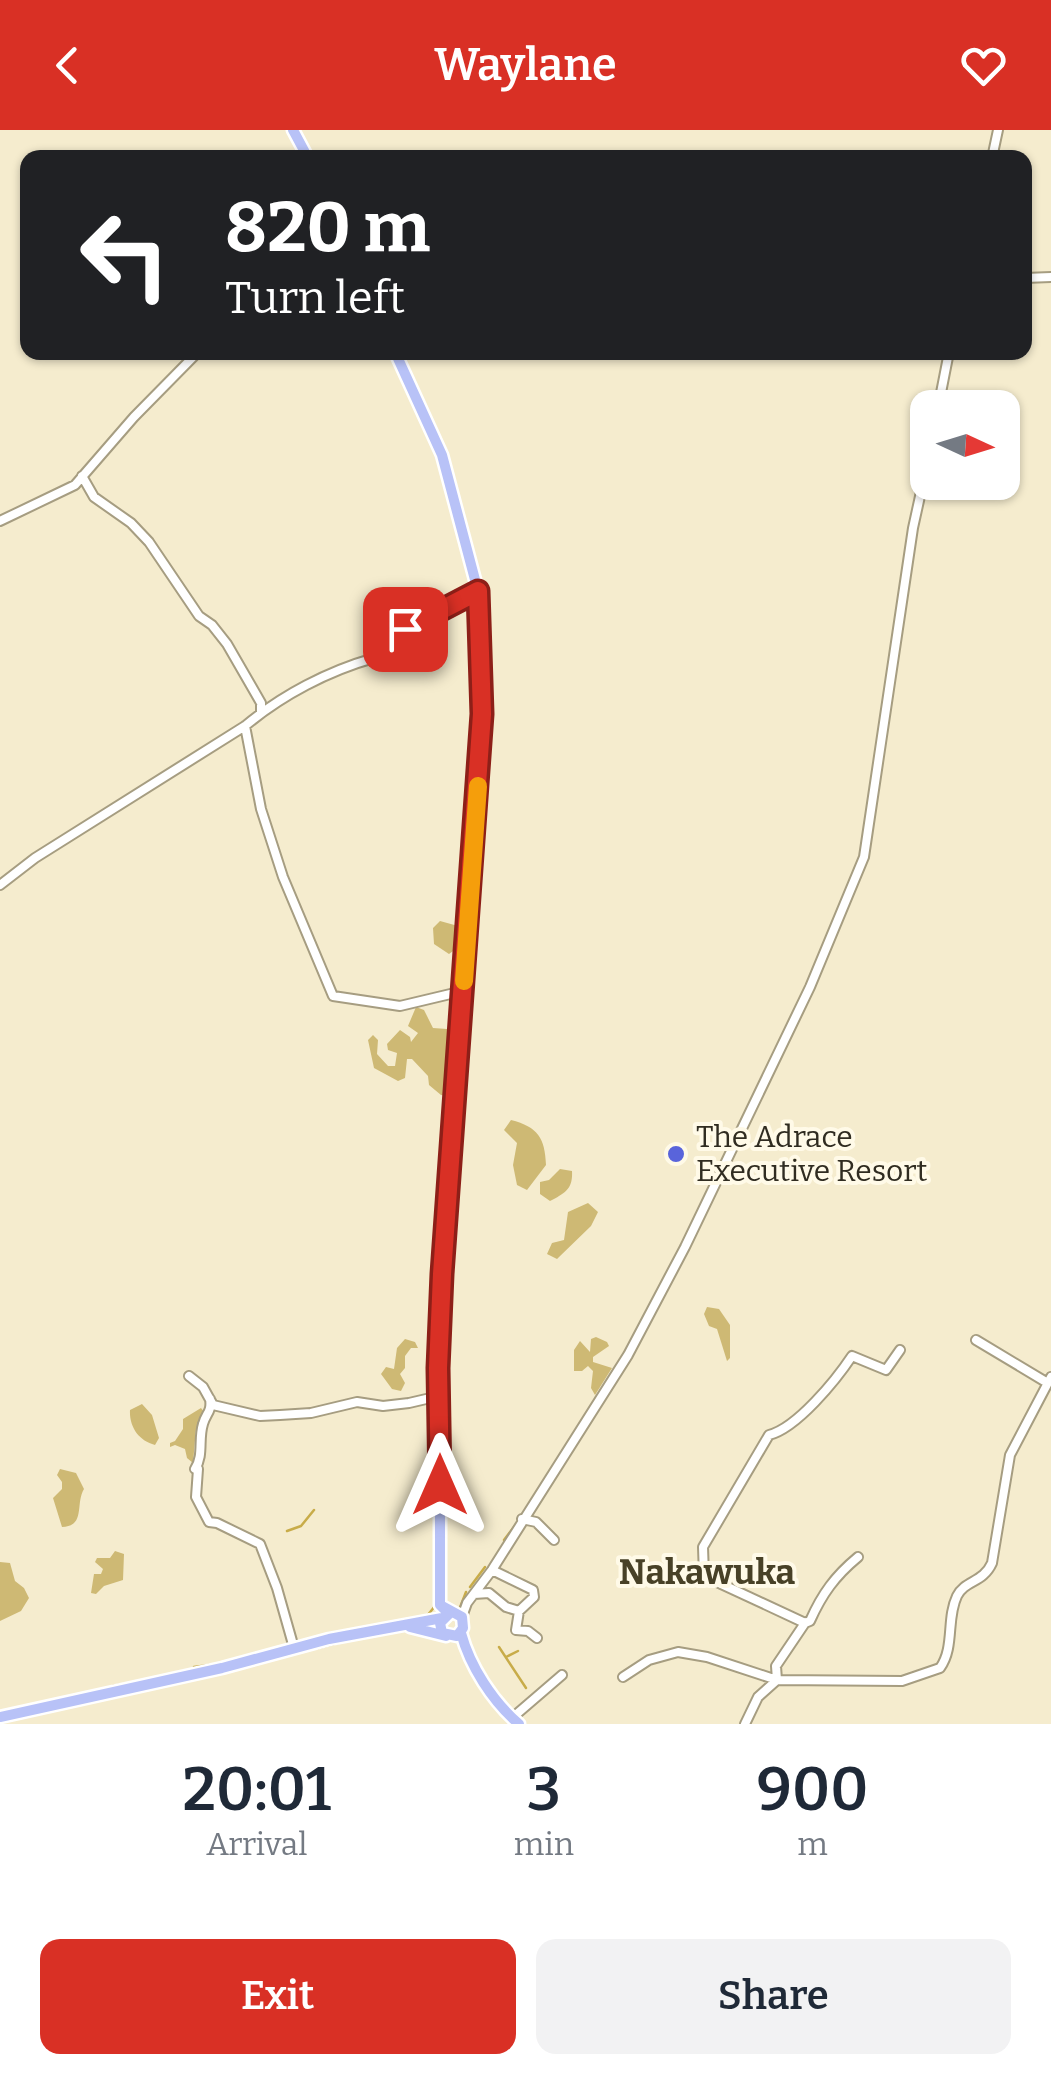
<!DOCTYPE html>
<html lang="en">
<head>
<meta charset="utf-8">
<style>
	body { margin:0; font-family:Bitter,serif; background:#f2f2f3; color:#1f2937; height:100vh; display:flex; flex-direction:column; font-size:38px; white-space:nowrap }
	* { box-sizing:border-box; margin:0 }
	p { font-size:32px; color:#747a83 }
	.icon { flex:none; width:55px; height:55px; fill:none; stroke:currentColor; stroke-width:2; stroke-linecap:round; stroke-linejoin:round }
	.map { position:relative; height:1594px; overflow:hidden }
	.panel { display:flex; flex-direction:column; background:#fff; flex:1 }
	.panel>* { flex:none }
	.hud { position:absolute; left:20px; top:20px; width:1012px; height:210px; border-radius:20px; box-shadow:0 2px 8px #0004; background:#202124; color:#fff; overflow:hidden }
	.needle { width:65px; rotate:94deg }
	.fabs { position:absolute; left:910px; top:260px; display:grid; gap:20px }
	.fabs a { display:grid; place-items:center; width:110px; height:110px; border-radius:20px; background:#fff; box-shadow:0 2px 8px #0004; font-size:50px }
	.pin { position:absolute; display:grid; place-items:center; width:85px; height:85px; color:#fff; margin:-42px; border-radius:20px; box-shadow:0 5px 15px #0006 }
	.me { position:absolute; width:110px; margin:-55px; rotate:0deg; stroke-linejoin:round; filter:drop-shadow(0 0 8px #0008) }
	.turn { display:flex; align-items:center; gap:35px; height:210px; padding:0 40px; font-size:45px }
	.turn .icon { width:130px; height:130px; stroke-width:2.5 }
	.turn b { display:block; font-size:70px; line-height:85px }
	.eta { display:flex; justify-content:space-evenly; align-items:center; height:170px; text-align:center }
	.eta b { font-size:60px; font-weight:600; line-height:70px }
	.action { display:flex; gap:20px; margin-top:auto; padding:20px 40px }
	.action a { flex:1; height:115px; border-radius:20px; background:#d93025; color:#fff; font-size:40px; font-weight:600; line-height:115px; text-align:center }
	.action a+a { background:#f2f2f3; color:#1f2937 }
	header { display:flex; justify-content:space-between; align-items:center; height:130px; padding:0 40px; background:#d93025; color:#fff; font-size:45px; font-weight:600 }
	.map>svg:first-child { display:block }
	.green { fill:#ceb974 }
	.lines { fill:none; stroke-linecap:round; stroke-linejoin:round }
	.stream { stroke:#c8ac49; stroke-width:2.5 }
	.minor-casing { stroke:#a69d81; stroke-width:12 }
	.major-casing { stroke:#fff; stroke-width:15 }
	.minor { stroke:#fff; stroke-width:8 }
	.major { stroke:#b8c2f7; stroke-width:10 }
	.route-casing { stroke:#8d1f18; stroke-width:25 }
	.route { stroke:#d93025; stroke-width:18 }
	.slow { stroke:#f59e0b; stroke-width:18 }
	.poi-dot { fill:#5964db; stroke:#fffae8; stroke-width:4 }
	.labels { text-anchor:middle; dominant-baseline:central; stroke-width:8; stroke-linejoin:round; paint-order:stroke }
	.poi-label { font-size:30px; fill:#302c21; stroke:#fffae8; text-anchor:start }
	.quarter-label { font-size:35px; font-weight:bold; fill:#484127; stroke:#fffae8 }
</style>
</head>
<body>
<header><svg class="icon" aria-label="back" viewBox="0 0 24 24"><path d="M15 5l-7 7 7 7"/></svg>Waylane<svg class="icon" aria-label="heart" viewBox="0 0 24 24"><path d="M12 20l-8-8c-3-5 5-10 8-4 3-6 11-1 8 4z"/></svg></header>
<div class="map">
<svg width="1051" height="1594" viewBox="0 0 1051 1594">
	<rect width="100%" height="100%" fill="#f5ecce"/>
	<path class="green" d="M440 791 458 796 460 816 449 824 434 814 433 798Z
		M416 877 424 880 433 898 447 899 451 906 448 966 441 965 429 955 428 946 412 929H407L405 948 398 951 374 938 368 910 373 905 378 910 377 924 388 936H395L397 923 388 920 387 914 400 900 410 907 411 912 418 903 408 896Z
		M511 990C538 997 545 1008 546 1035L527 1060 517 1055 513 1035 517 1013 504 1000Z
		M560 1039 572 1041C573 1059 565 1063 550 1071L540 1064V1052L549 1050Z
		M588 1073 598 1082 591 1096 557 1129 547 1124 552 1113 564 1110 568 1082Z
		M707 1177 719 1179 730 1195V1228L727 1231 717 1199 709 1196 704 1184Z
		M596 1207 607 1212 609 1216 593 1227V1232L612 1238 595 1265 591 1258 593 1241 588 1236 582 1241H574V1220L580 1211 590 1222 591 1209Z
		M405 1209 415 1212 418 1218H411L405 1226V1238L400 1244 405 1253 401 1261 392 1259 381 1244 386 1237 394 1239 397 1218Z
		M142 1274 152 1285 159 1308 155 1315C139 1311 129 1297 130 1280Z
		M201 1278 204 1282 196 1299 193 1333 187 1328 185 1319 175 1315 170 1317V1313L175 1311 183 1299V1289Z
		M60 1339 76 1343 84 1359C75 1374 86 1396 62 1397L53 1368 62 1359V1352L57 1345Z
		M115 1421 124 1424 123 1450 104 1456 96 1464 91 1463 94 1444H101L103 1439 95 1432 97 1428H110Z
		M0 1432 10 1433 15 1451 24 1458 29 1468 21 1481 0 1491Z"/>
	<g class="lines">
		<path class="stream" d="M287 1401 301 1396 314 1380
			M504 1410 517 1393
			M470 1457 485 1437
			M459 1480 466 1462
			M427 1486 435 1476
			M499 1517 526 1558
			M318 1518 353 1509
			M506 1527 518 1521
			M216 1534 229 1531
			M194 1537 209 1535
			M170 1544 183 1541
			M113 1556 141 1551
			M17 1578 107 1558"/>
		<g class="minor-casing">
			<path id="minor" d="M992 28 998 0
				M1025 148 1051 147
				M938 278 949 222
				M82 346 94 367 131 393 149 412 199 486 212 495 227 514 261 573V583
				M0 391 75 355 134 287 198 222
				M245 596 261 679 283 747 333 866 400 876 463 861
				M0 755 35 728 245 596C282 565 328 541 374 528L378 514 478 461
				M976 1210 1046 1252
				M189 1246 203 1257 213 1275 260 1286 280 1285 311 1283 357 1272 383 1276 409 1273 439 1266
				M210 1269C212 1282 206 1283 203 1294 198 1310 204 1325 195 1339H198L196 1367 209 1392 217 1393 260 1414 277 1458 294 1518
				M522 1389 536 1392 554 1410
				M474 1464 489 1463 506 1477 519 1481 534 1467 533 1460 492 1440
				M519 1481 516 1500 528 1501 537 1508
				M462 1487 467 1473 492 1440 628 1225 685 1117 810 857 864 727 913 398 928 330
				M805 1493 704 1446 703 1417 769 1305C797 1298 836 1250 852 1226L886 1240 900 1220
				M623 1547 649 1530 678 1522 707 1527 777 1550 902 1551 940 1538C955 1517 946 1489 957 1466 965 1450 983 1453 992 1433L1010 1325 1051 1247
				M512 1588 562 1545
				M745 1594 758 1567 777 1550 776 1536 805 1493 810 1491C822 1464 835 1446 858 1427"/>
		</g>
		<g class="major-casing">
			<path id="major" d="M293 0 308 28
				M395 222 442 325 478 461 482 585 478 655 458 899 440 1184V1475
				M440 1475 462 1487 463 1498 457 1506 442 1503 440 1493 449 1484Z
				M410 1497 446 1506
				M461 1503C470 1536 492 1571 519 1594
				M0 1587 222 1538 329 1509 442 1488"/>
		</g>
		<use href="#minor" class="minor"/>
		<use href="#major" class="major"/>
	</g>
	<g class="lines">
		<g class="route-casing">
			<path id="route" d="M405 499 478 461 482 584 442 1144 438 1238 440 1355"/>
		</g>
		<use href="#route" class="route"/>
		<path class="slow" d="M464 851 478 656"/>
	</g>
	<circle class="poi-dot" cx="676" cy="1024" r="10"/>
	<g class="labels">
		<g class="poi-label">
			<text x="696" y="1007">The Adrace<tspan x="696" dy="34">Executive Resort</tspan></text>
		</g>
		<g class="quarter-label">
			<text x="707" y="1442">Nakawuka</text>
		</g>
	</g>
</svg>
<div class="fabs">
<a><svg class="needle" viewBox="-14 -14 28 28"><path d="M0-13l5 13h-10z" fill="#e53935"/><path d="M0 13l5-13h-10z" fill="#747a83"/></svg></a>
</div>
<div class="pin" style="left:405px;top:499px;background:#d93025"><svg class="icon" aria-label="arrive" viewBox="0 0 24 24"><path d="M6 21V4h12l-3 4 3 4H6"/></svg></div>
<svg class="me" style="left:440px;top:1355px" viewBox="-20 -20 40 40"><path d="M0-17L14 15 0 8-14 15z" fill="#d93025" stroke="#fff" stroke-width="4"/></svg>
<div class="hud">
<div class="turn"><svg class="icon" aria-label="left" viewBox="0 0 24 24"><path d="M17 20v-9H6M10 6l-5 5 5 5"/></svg><div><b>820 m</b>Turn left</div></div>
</div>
</div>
<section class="panel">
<div class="eta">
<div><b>20:01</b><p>Arrival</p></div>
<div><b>3</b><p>min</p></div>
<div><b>900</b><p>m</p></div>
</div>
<div class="action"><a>Exit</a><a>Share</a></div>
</section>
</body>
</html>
